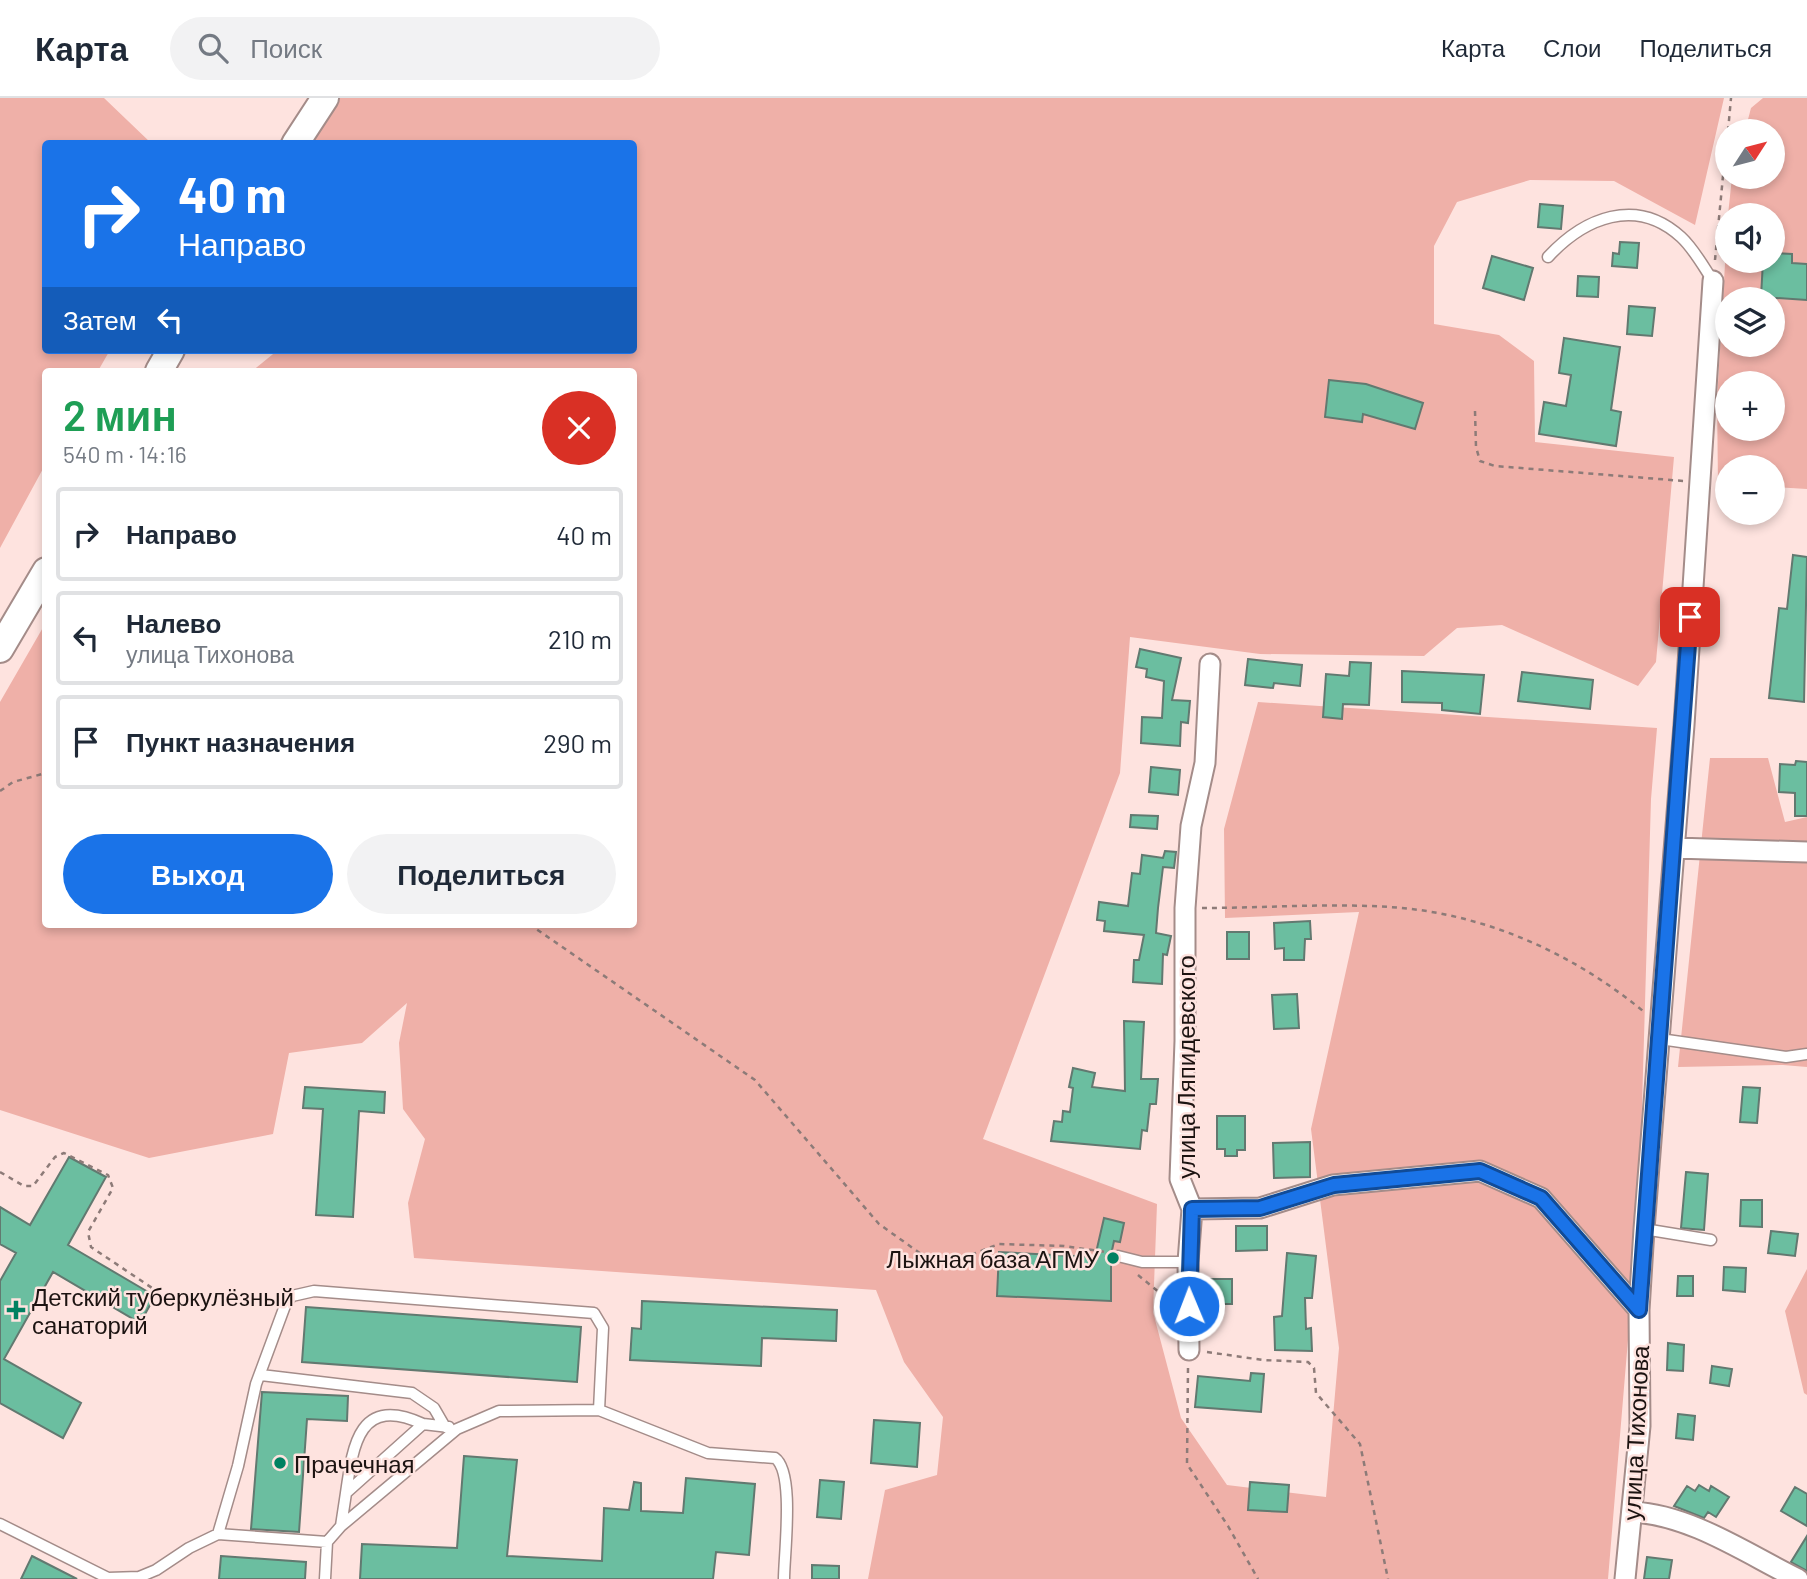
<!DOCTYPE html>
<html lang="ru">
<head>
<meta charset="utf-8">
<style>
	body { margin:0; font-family:Barlow,sans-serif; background:#f2f2f3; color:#1f2937; height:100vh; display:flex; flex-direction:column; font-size:26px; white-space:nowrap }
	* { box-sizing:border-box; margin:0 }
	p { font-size:23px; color:#747a83 }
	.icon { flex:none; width:38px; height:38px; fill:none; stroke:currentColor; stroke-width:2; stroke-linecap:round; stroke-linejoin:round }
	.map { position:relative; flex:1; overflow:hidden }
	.sheet { position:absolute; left:42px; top:270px; width:595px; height:560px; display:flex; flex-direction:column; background:#fff; border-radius:7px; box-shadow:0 4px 10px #0003 }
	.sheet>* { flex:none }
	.guide { position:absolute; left:42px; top:42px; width:595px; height:214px; border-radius:7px; box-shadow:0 4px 10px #0003; background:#1a73e8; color:#fff; overflow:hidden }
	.needle { width:46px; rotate:54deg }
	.tools { position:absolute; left:1715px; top:21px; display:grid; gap:14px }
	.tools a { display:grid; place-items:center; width:70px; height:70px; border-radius:50%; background:#fff; box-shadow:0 4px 10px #0003; font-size:35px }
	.pin { position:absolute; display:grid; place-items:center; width:60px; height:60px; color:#fff; margin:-30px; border-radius:14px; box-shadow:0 4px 10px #0006 }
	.me { position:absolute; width:77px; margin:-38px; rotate:359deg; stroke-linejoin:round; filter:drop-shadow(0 0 5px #0008) }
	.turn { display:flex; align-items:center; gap:24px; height:147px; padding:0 21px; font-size:32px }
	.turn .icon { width:91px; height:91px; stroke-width:2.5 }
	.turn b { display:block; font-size:49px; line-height:60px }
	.then { display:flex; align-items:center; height:66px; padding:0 21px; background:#0003; gap:14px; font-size:26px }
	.round { display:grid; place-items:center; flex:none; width:74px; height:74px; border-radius:37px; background:#f2f2f3 }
	.summary { display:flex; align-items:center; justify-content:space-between; height:119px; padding:0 21px }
	h1 { font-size:42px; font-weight:600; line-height:52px; color:#1e9e55 }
	.button { display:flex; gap:14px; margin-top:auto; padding:14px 21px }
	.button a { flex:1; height:80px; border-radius:42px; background:#1a73e8; color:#fff; font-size:28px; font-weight:600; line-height:80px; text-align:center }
	.button a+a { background:#f2f2f3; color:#1f2937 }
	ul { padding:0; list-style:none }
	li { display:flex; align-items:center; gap:21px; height:94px; margin:0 14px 10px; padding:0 7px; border:4px solid #e0e1e3; border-radius:7px }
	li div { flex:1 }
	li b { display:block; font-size:26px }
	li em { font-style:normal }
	header { display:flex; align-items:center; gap:42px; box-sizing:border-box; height:98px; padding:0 35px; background:#fff; border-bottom:2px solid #e0e1e3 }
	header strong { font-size:33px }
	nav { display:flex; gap:38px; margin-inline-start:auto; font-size:24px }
	.search { width:490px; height:63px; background:#f2f2f3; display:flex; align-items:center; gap:18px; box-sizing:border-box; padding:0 24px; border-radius:38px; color:#747a83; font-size:26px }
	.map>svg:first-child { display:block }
	.green { fill:#efb0a8; fill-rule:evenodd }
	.building { fill:#6bbea0; stroke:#627970; stroke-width:2 }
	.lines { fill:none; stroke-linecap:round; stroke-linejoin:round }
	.lane-casing { stroke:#a48c89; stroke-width:13 }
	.street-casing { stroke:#a48c89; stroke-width:23 }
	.secondary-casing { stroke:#a48c89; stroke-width:30 }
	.path { stroke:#8d7b78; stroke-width:2.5; stroke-dasharray:5 5; stroke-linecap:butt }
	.lane { stroke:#fff; stroke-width:10 }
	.street { stroke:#fff; stroke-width:19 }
	.secondary { stroke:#fff; stroke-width:26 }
	.route-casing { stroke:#114b97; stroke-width:18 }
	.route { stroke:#1a73e8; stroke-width:12 }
	.poi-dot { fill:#008161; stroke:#fee3df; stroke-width:2.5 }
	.labels { text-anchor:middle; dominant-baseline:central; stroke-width:5; stroke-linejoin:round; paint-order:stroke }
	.street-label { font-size:24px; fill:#1c1311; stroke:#fee3df }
	.poi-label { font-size:24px; fill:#1c1311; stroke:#fee3df; text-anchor:start }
</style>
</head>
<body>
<header>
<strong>Карта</strong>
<div class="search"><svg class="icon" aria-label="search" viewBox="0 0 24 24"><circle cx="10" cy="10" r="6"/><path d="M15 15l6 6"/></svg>Поиск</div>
<nav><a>Карта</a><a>Слои</a><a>Поделиться</a></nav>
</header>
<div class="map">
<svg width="1807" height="1481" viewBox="0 0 1807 1481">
	<rect width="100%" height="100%" fill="#fee3df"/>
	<path class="green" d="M0 0H104L151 45 46 46V252H110L98 273H46L45 367 0 450Z
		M336 0H1724L1695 127 1614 83 1530 82 1457 104 1434 148V226L1499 237 1534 263 1535 344 1674 359 1656 564 1638 588 1502 527 1457 530 1424 558 1260 556 1130 539 1120 675 983 1041 1157 1106 1153 1214 1181 1320 1227 1387 1326 1399 1339 1250 1311 1031 1359 814 1225 820 1224 731 1258 604 1657 630 1651 701 1639 1110 1608 1481H868L885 1392 937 1377 943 1319 904 1264 876 1192 414 1160 408 1105 425 1041 403 1011 399 945 407 905 362 945 289 955 273 1036 149 1060 0 1012V604L45 526 46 826H634V273H252L278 252H634V46L310 45Z
		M1763 0H1807V391L1773 389V369H1727V387L1718 386 1717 302 1727 132V163H1773V117H1728L1732 79H1773V33H1745L1751 10ZM1727 201H1773V247H1727ZM1727 285H1773V331H1727Z
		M1710 660H1768L1785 724 1807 719V969L1783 967 1678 969Z
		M1807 1171V1297L1804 1295 1785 1213Z"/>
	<path class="building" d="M1540 106 1563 108 1561 131 1538 129Z
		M1620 144 1639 145 1637 170 1612 168 1613 155 1619 156Z
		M1773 155 1792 156V165L1807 166V202L1761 199 1763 163H1773Z
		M1492 158 1533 170 1524 202 1483 190Z
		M1578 178 1599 179 1598 199 1577 198Z
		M1629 208 1655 210 1652 238 1627 236Z
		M1564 240 1620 249 1611 312 1621 314 1616 348 1539 336 1544 304 1566 308 1571 277 1559 275Z
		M1329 282 1366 286 1423 305 1415 331 1363 316 1362 324 1325 319Z
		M1793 457 1807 459 1804 604 1769 600 1779 510 1787 511Z
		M1140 551 1181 560 1172 602 1190 603 1188 625 1181 624 1180 648 1141 645 1142 619 1162 620 1164 583 1146 579 1147 571 1136 569Z
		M1248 561 1302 567 1300 588 1274 585 1273 590 1245 587Z
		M1350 564 1371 565 1369 607 1343 606 1342 621 1323 619 1326 576 1349 578Z
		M1402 573 1484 577 1480 616 1442 612V605L1402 604Z
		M1522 574 1593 582 1590 611 1518 603Z
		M1796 663 1807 664V718H1795V695L1779 694 1780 666 1795 667Z
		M1151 669 1180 672 1178 697 1149 694Z
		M1131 717 1158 718 1157 731 1130 729Z
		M1165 753 1176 754 1174 770 1163 769 1158 810 1156 835 1171 838 1167 857 1163 856 1162 886 1133 884 1134 862H1139L1144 837 1104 833 1105 823 1097 822 1099 804 1128 808 1132 775 1140 776 1142 757 1163 760Z
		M1310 823 1311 841H1305L1304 862H1284V850L1275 851 1274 825Z
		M1227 834H1249V861H1227Z
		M1297 896 1299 930 1274 931 1272 897Z
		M1124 923 1144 924 1141 981H1158L1156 1006H1150L1147 1033 1142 1032 1140 1051 1051 1043 1054 1023 1062 1024 1063 1013 1070 1014 1073 990 1069 989 1073 970 1095 975 1092 989 1125 993Z
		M305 989 385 994 384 1015 359 1013 353 1119 316 1117 323 1011 303 1010Z
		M1743 989 1760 990 1757 1025 1740 1024Z
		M1217 1018H1245V1052H1237V1058H1225V1051H1217Z
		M1310 1044V1079L1274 1080 1273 1045Z
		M69 1059 106 1079 68 1147 155 1198 140 1225 53 1174 4 1261 81 1305 63 1340 0 1305V1183L16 1155 0 1146V1109L30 1127Z
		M1686 1074 1708 1076 1704 1132 1681 1130Z
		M1741 1102H1762V1129L1740 1128Z
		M1104 1120 1124 1125 1120 1144 1114 1143 1111 1157V1203L997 1198 999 1154 1095 1159Z
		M1236 1128H1267V1152L1236 1153Z
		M1771 1133 1798 1136 1795 1158 1768 1155Z
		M1287 1155 1316 1158 1312 1200H1305L1306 1231 1311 1230 1312 1253 1275 1252 1274 1219 1282 1218Z
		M1724 1169 1746 1170 1745 1194 1723 1192Z
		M1678 1178H1693V1198H1677Z
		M1209 1181H1232V1206H1209Z
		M642 1203 837 1212 836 1243 762 1240 761 1268 630 1262 632 1230 641 1231Z
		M306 1209 581 1229 577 1284 302 1264Z
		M1668 1245 1684 1247 1683 1273 1667 1272Z
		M1712 1268 1732 1271 1729 1288 1710 1285Z
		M1251 1275 1264 1276 1261 1314 1195 1309 1198 1278 1250 1283Z
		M262 1294 348 1298 347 1323 307 1321 299 1434 251 1431Z
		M1678 1316 1695 1318 1693 1342 1676 1340Z
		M874 1322 920 1325 917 1369 871 1365Z
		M464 1358 517 1362 507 1458 602 1463 604 1410 629 1412 634 1384 641 1385V1413L683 1415 686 1380 755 1386 749 1457 716 1454 713 1481H360L362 1446 457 1450Z
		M820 1382 844 1384 841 1421 817 1419Z
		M1250 1384 1289 1387 1287 1414 1248 1412Z
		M1699 1387 1709 1393 1711 1388 1729 1399 1716 1419 1708 1414 1704 1420 1674 1408 1687 1388 1695 1393Z
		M1795 1389 1807 1396V1428L1781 1413Z
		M1807 1438V1473L1791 1464Z
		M32 1458 77 1481H21Z
		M221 1458 306 1464 305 1481H219Z
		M1647 1459 1672 1462 1669 1481H1644Z
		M812 1467 839 1468V1481H812Z"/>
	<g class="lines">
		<g class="lane-casing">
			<path id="lane" d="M1548 159C1584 120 1636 98 1681 139 1694 151 1703 168 1713 183
				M1660 941 1786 959 1807 956
				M1644 1131 1711 1142
				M1118 1158 1142 1164H1188
				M261 1277 412 1295 434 1310 445 1329
				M346 1395C353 1345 360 1297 423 1326
				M0 1426 110 1481
				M341 1428 346 1395 423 1326 449 1329
				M218 1436 238 1368 256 1286 286 1205 292 1198 314 1193 594 1215 603 1230 599 1312
				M108 1480 139 1479 156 1472 189 1450 218 1436 327 1444 341 1428 457 1331 499 1313 599 1312 708 1355 775 1360C795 1374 784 1456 784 1481
				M325 1481 327 1444"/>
		</g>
		<g class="street-casing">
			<path id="street" d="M1675 750 1807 754
				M1192 1111 1260 1110 1333 1087 1480 1073 1541 1100 1639 1212
				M1189 1252 1188 1164 1192 1111 1180 1081 1185 943V810L1191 728 1205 665 1210 566
				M1633 1414C1691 1417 1747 1456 1798 1481
				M1625 1481 1640 1328 1639 1212 1644 1131 1684 627 1713 183"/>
		</g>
		<g class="secondary-casing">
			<path id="secondary" d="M295 46 325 0
				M159 273 171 252
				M0 551 46 473"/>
		</g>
		<path class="path" d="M1728 33 1731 0
			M1715 162 1727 36
			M1475 313 1476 349 1480 363 1495 368 1684 383
			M0 693 13 684 46 675
			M1202 810C1264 810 1328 805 1390 809 1483 815 1571 854 1643 913
			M529 826 755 982 879 1126 931 1163H955L999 1146 1064 1148 1106 1154
			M0 1074 24 1088H33L55 1059 64 1055 108 1077 113 1090 88 1134 91 1149 173 1204
			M1138 1177 1171 1204
			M1207 1254 1263 1262 1308 1264 1314 1270 1316 1295 1360 1346 1388 1481
			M1188 1270 1187 1366 1228 1428 1258 1481"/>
		<use href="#lane" class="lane"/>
		<use href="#street" class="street"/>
		<use href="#secondary" class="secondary"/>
	</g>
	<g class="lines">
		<g class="route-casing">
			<path id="route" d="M1189 1208 1192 1111 1260 1110 1334 1087 1480 1073 1541 1100 1639 1212 1690 519"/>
		</g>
		<use href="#route" class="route"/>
	</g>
	<g class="poi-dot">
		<circle cx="1113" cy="1160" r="7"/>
		<path d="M12.5 1201.5h7v7h7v7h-7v7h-7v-7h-7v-7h7z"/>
		<circle cx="280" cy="1365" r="7"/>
	</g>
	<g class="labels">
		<g class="street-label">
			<text transform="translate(1185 969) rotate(-90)">улица Ляпидевского</text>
			<text transform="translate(1635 1335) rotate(-87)">улица Тихонова</text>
		</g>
		<g class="poi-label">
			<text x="1099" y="1160" text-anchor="end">Лыжная база АГМУ</text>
			<text x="32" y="1198">Детский туберкулёзный<tspan x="32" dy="28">санаторий</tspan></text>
			<text x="294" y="1365">Прачечная</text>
		</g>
	</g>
</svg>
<div class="tools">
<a><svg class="needle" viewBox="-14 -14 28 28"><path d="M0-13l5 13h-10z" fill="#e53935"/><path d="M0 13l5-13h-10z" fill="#747a83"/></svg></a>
<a><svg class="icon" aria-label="sound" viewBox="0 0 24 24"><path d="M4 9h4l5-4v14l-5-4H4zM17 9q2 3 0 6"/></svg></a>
<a><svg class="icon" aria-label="layers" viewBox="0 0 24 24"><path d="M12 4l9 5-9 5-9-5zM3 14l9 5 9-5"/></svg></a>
<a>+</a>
<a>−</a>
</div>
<div class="pin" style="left:1690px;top:519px;background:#d93025"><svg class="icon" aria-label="arrive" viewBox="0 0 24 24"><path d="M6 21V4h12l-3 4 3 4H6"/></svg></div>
<svg class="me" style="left:1189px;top:1208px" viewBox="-20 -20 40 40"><circle r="17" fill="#1a73e8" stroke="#fff" stroke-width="3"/><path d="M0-11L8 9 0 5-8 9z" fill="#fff"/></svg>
<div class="guide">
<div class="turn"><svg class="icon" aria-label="right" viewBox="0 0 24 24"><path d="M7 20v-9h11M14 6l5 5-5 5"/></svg><div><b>40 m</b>Направо</div></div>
<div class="then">Затем<svg class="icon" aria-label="left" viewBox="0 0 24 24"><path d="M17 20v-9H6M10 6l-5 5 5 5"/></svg></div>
</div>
<section class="sheet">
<div class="summary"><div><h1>2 мин</h1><p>540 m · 14:16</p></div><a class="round" style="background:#d93025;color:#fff"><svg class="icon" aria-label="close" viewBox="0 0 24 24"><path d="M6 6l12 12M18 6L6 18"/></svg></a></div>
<ul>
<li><svg class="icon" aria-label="right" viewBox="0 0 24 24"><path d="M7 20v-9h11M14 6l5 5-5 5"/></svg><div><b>Направо</b></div><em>40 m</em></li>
<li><svg class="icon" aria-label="left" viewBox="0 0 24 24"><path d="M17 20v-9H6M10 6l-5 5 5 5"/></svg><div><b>Налево</b><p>улица Тихонова</p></div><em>210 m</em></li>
<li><svg class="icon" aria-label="arrive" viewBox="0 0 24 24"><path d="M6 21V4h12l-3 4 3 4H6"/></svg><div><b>Пункт назначения</b></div><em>290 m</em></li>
</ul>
<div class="button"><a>Выход</a><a>Поделиться</a></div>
</section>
</div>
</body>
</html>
